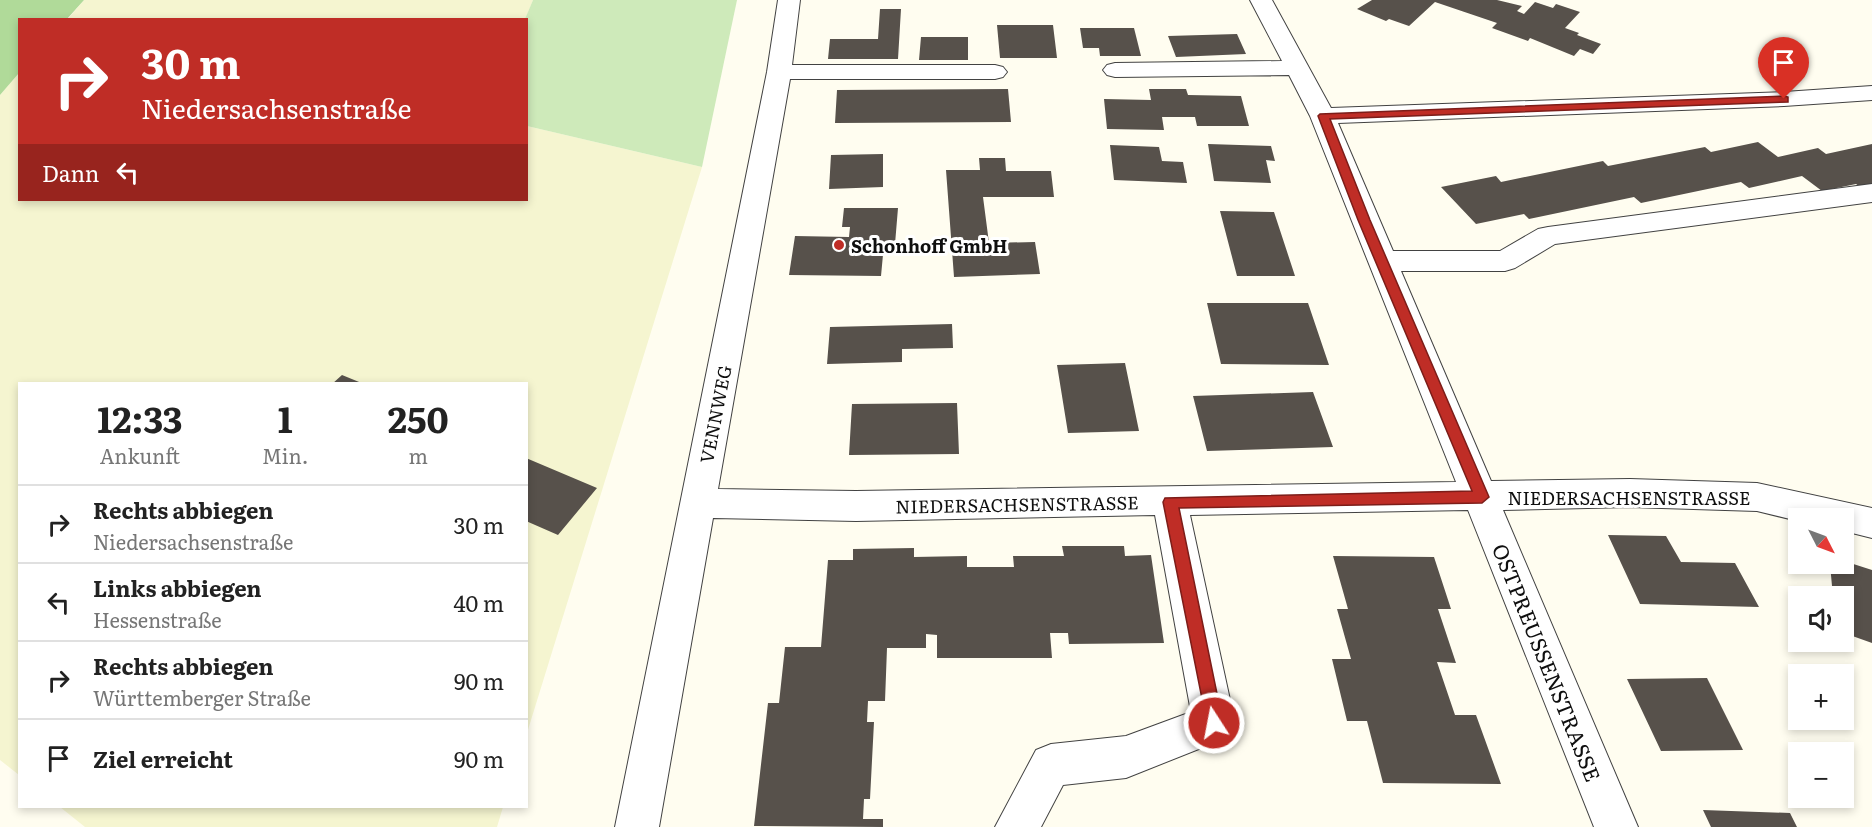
<!DOCTYPE html>
<html lang="de">
<head>
<meta charset="utf-8">
<style>
	body { margin:0; font-family:Literata,serif; background:#f2f2f2; color:#222; height:100vh; display:flex; flex-direction:column; font-size:22px; white-space:nowrap }
	* { box-sizing:border-box; margin:0 }
	p { font-size:20px; color:#767676 }
	.icon { flex:none; width:33px; height:33px; fill:none; stroke:currentColor; stroke-width:2; stroke-linecap:round; stroke-linejoin:round }
	.map { position:relative; flex:1; overflow:hidden }
	.panel { position:absolute; left:18px; top:382px; width:510px; height:426px; display:flex; flex-direction:column; background:#fff; border-radius:0px; box-shadow:0 3px 9px #0003 }
	.panel>* { flex:none }
	.banner { position:absolute; left:18px; top:18px; width:510px; height:183px; border-radius:0px; box-shadow:0 3px 9px #0003; background:#bf2d26; color:#fff; overflow:hidden }
	.needle { width:39px; rotate:132deg }
	.controls { position:absolute; left:1788px; top:508px; display:grid; gap:12px }
	.controls a { display:grid; place-items:center; width:66px; height:66px; border-radius:0px; background:#fff; box-shadow:0 3px 9px #0003; font-size:30px }
	.pin { position:absolute; display:grid; place-items:center; width:51px; height:51px; color:#fff; margin:-62px -26px; border-radius:50% 50% 50% 0; rotate:-45deg; box-shadow:0 0 6px #0007 }
	.pin .icon { rotate:45deg }
	.me { position:absolute; width:66px; margin:-33px; rotate:349deg; stroke-linejoin:round; filter:drop-shadow(0 0 4px #0008) }
	.turn { display:flex; align-items:center; gap:21px; height:126px; padding:0 24px; font-size:27px }
	.turn .icon { width:78px; height:78px; stroke-width:2.5 }
	.turn b { display:block; font-size:42px; line-height:51px }
	.then { display:flex; align-items:center; height:57px; padding:0 24px; background:#0003; gap:12px; font-size:22px }
	.eta { display:flex; justify-content:space-evenly; align-items:center; height:102px; text-align:center }
	.eta b { font-size:36px; font-weight:700; line-height:42px }
	ul { padding:0; list-style:none }
	li { display:flex; align-items:center; gap:18px; height:78px; padding:0 24px; border-top:2px solid #e0e0e0 }
	li div { flex:1 }
	li b { display:block; font-size:22px }
	li em { font-style:normal }
	.map>svg:first-child { display:block }
	.farmland { fill:#f5f5d0 }
	.green { fill:#ceeaba }
	.forest { fill:#b0da99 }
	.building { fill:#57514b }
	.lines { fill:none; stroke-linecap:round; stroke-linejoin:round }
	.minor-casing { stroke:#424242; stroke-width:2 }
	.minor { fill:#fff; fill-rule:evenodd }
	.route { fill:#bf2d26; stroke:#7c1d19; stroke-width:1.5 }
	.poi-dot { fill:#bf2d26; stroke:#fff; stroke-width:2 }
	.labels { text-anchor:middle; dominant-baseline:central; stroke-width:6; stroke-linejoin:round; paint-order:stroke }
	.poi-label { font-size:18px; font-weight:bold; fill:#0f0f0f; stroke:#fff; text-anchor:start }
	.street-label { font-size:18px; fill:#0f0f0f; stroke:#fff }
	.near-street-label { font-size:21px; fill:#0f0f0f; stroke:#fff }
</style>
</head>
<body>
<div class="map">
<svg width="1872" height="827" viewBox="0 0 1872 827">
	<rect width="100%" height="100%" fill="#fffdf0"/>
	<path class="farmland" d="M84 0H533L525 20H67Z
		M19 73 20 200H526L527 126 702 167 527 733 526 384H20L19 775 0 760V95Z
		M60 807H503L497 827H85Z"/>
	<path class="green" d="M533 0H737L702 167 527 126 525 19Z"/>
	<path class="forest" d="M0 0H84L67 19 20 20 19 73 0 95Z"/>
	<path class="building" d="M1372 0H1497L1522 6 1517 11 1524 14 1535 2 1553 8 1556 4 1580 12 1565 28 1579 33 1577 35 1601 44 1593 54 1580 49 1574 56 1530 38 1528 41 1492 28 1497 23 1435 2 1409 26 1389 19 1386 21 1357 9Z
		M880 9H901L898 59H828L830 39H878Z
		M997 25H1053L1057 58H1000Z
		M1080 28H1134L1141 56H1100L1099 48H1083Z
		M1237 34 1246 54 1176 57 1168 36Z
		M921 37H968V60H919Z
		M1008 89 1011 122 835 123 837 90Z
		M1149 89H1186L1188 95 1241 96 1249 126H1197L1195 117H1162L1164 130 1107 129 1104 99 1151 100Z
		M1758 142 1778 157 1818 148 1826 154 1872 144V187L1863 189 1856 184 1822 191 1802 176 1749 188 1741 182 1641 203 1634 197 1529 219 1524 214 1476 224 1441 187 1496 176 1501 182 1603 161 1608 166 1705 147 1711 152Z
		M1208 144 1271 146 1275 161 1266 160 1271 183 1214 181Z
		M1110 145 1159 147 1162 161 1183 162 1187 183 1114 180Z
		M883 154V187L829 189 831 155Z
		M979 158H1005L1006 171H1051L1054 197H983L989 243 1035 242 1040 274 954 277 946 170H980Z
		M844 208H898L895 244H884L881 276 789 275 795 236 849 237 850 227H842Z
		M1220 211 1274 212 1295 276H1237Z
		M1207 303H1308L1329 365 1221 364Z
		M952 324 953 348 902 349V362L827 364 830 327Z
		M1125 363 1139 431 1068 433 1057 365Z
		M342 375 364 384H332Z
		M1313 392 1333 447 1207 451 1193 396Z
		M957 403 959 454 849 455 852 404Z
		M526 458 597 488 558 535 526 521Z
		M1608 535 1666 536 1681 562 1735 563 1759 607 1640 604Z
		M1062 546H1124L1125 556 1151 555 1164 643 1069 644 1068 633H1050L1052 658H937V635L926 634V648H887L885 701H868L867 722H874L870 799H864L863 819H883V827L754 826 768 703H779L785 647H821L828 560H853V549L914 548V557L967 556V567H1014L1013 556H1064Z
		M1333 556 1434 557 1451 609H1438L1456 663 1437 662 1455 715H1476L1501 784 1383 783 1367 721H1347L1332 659H1351L1337 609H1348Z
		M1844 561 1872 570V643L1844 633V597H1833L1830 564H1844Z
		M1707 678 1743 750 1661 751 1627 679Z
		M1703 810 1790 813 1797 827H1711Z"/>
	<g class="lines">
		<g class="minor-casing">
			<path id="minor" d="M778 0H800L792 65H995L1003 67 1007 72 1003 77 995 79H790L718 489 856 491 1456 482 1310 116 1289 75 1115 77 1107 75 1103 70 1107 65 1115 63 1282 61 1250 0H1272L1331 108 1784 92 1872 86V100L1784 106 1338 123 1393 251H1500L1538 229 1548 227 1872 184V202L1555 244 1515 268 1505 271H1401L1491 481 1630 479 1757 483 1872 508V538L1844 531V519L1798 521 1757 511 1630 507 1503 510 1638 827H1594L1468 510 1190 515 1235 723 1229 737 1126 778 1063 785 1041 827H995L1036 750 1051 744 1126 736 1191 712 1155 515 856 521 713 518 659 827H615L767 72Z"/>
		</g>
		<use href="#minor" class="minor"/>
	</g>
	<path class="route" d="M1784 96 1788 97V102L1330 119 1370 220 1489 497 1482 503 1179 508 1223 723 1220 729 1214 732 1208 729 1163 502 1165 498 1472 491 1358 220 1318 116 1320 114Z"/>
	<circle class="poi-dot" cx="839" cy="245" r="6"/>
	<g class="labels">
		<g class="poi-label">
			<text x="851" y="245">Schonhoff GmbH</text>
		</g>
		<g class="street-label">
			<text transform="translate(715 414) rotate(-79)">VENNWEG</text>
			<text x="1629" y="497">NIEDERSACHSENSTRASSE</text>
			<text transform="translate(1017 504) rotate(-1)">NIEDERSACHSENSTRASSE</text>
		</g>
		<g class="near-street-label">
			<text transform="translate(1548 662) rotate(68)">OSTPREUSSENSTRASSE</text>
		</g>
	</g>
</svg>
<div class="controls">
<a><svg class="needle" viewBox="-14 -14 28 28"><path d="M0-13l5 13h-10z" fill="#e53935"/><path d="M0 13l5-13h-10z" fill="#767676"/></svg></a>
<a><svg class="icon" aria-label="sound" viewBox="0 0 24 24"><path d="M4 9h4l5-4v14l-5-4H4zM17 9q2 3 0 6"/></svg></a>
<a>+</a>
<a>−</a>
</div>
<div class="pin" style="left:1784px;top:99px;background:#d93025"><svg class="icon" aria-label="arrive" viewBox="0 0 24 24"><path d="M6 21V4h12l-3 4 3 4H6"/></svg></div>
<svg class="me" style="left:1214px;top:723px" viewBox="-20 -20 40 40"><circle r="17" fill="#bf2d26" stroke="#fff" stroke-width="3"/><path d="M0-11L8 9 0 5-8 9z" fill="#fff"/></svg>
<div class="banner">
<div class="turn"><svg class="icon" aria-label="right" viewBox="0 0 24 24"><path d="M7 20v-9h11M14 6l5 5-5 5"/></svg><div><b>30 m</b>Niedersachsenstraße</div></div>
<div class="then">Dann<svg class="icon" aria-label="left" viewBox="0 0 24 24"><path d="M17 20v-9H6M10 6l-5 5 5 5"/></svg></div>
</div>
<section class="panel">
<div class="eta">
<div><b>12:33</b><p>Ankunft</p></div>
<div><b>1</b><p>Min.</p></div>
<div><b>250</b><p>m</p></div>
</div>
<ul>
<li><svg class="icon" aria-label="right" viewBox="0 0 24 24"><path d="M7 20v-9h11M14 6l5 5-5 5"/></svg><div><b>Rechts abbiegen</b><p>Niedersachsenstraße</p></div><em>30 m</em></li>
<li><svg class="icon" aria-label="left" viewBox="0 0 24 24"><path d="M17 20v-9H6M10 6l-5 5 5 5"/></svg><div><b>Links abbiegen</b><p>Hessenstraße</p></div><em>40 m</em></li>
<li><svg class="icon" aria-label="right" viewBox="0 0 24 24"><path d="M7 20v-9h11M14 6l5 5-5 5"/></svg><div><b>Rechts abbiegen</b><p>Württemberger Straße</p></div><em>90 m</em></li>
<li><svg class="icon" aria-label="arrive" viewBox="0 0 24 24"><path d="M6 21V4h12l-3 4 3 4H6"/></svg><div><b>Ziel erreicht</b></div><em>90 m</em></li>
</ul>
</section>
</div>
</body>
</html>
